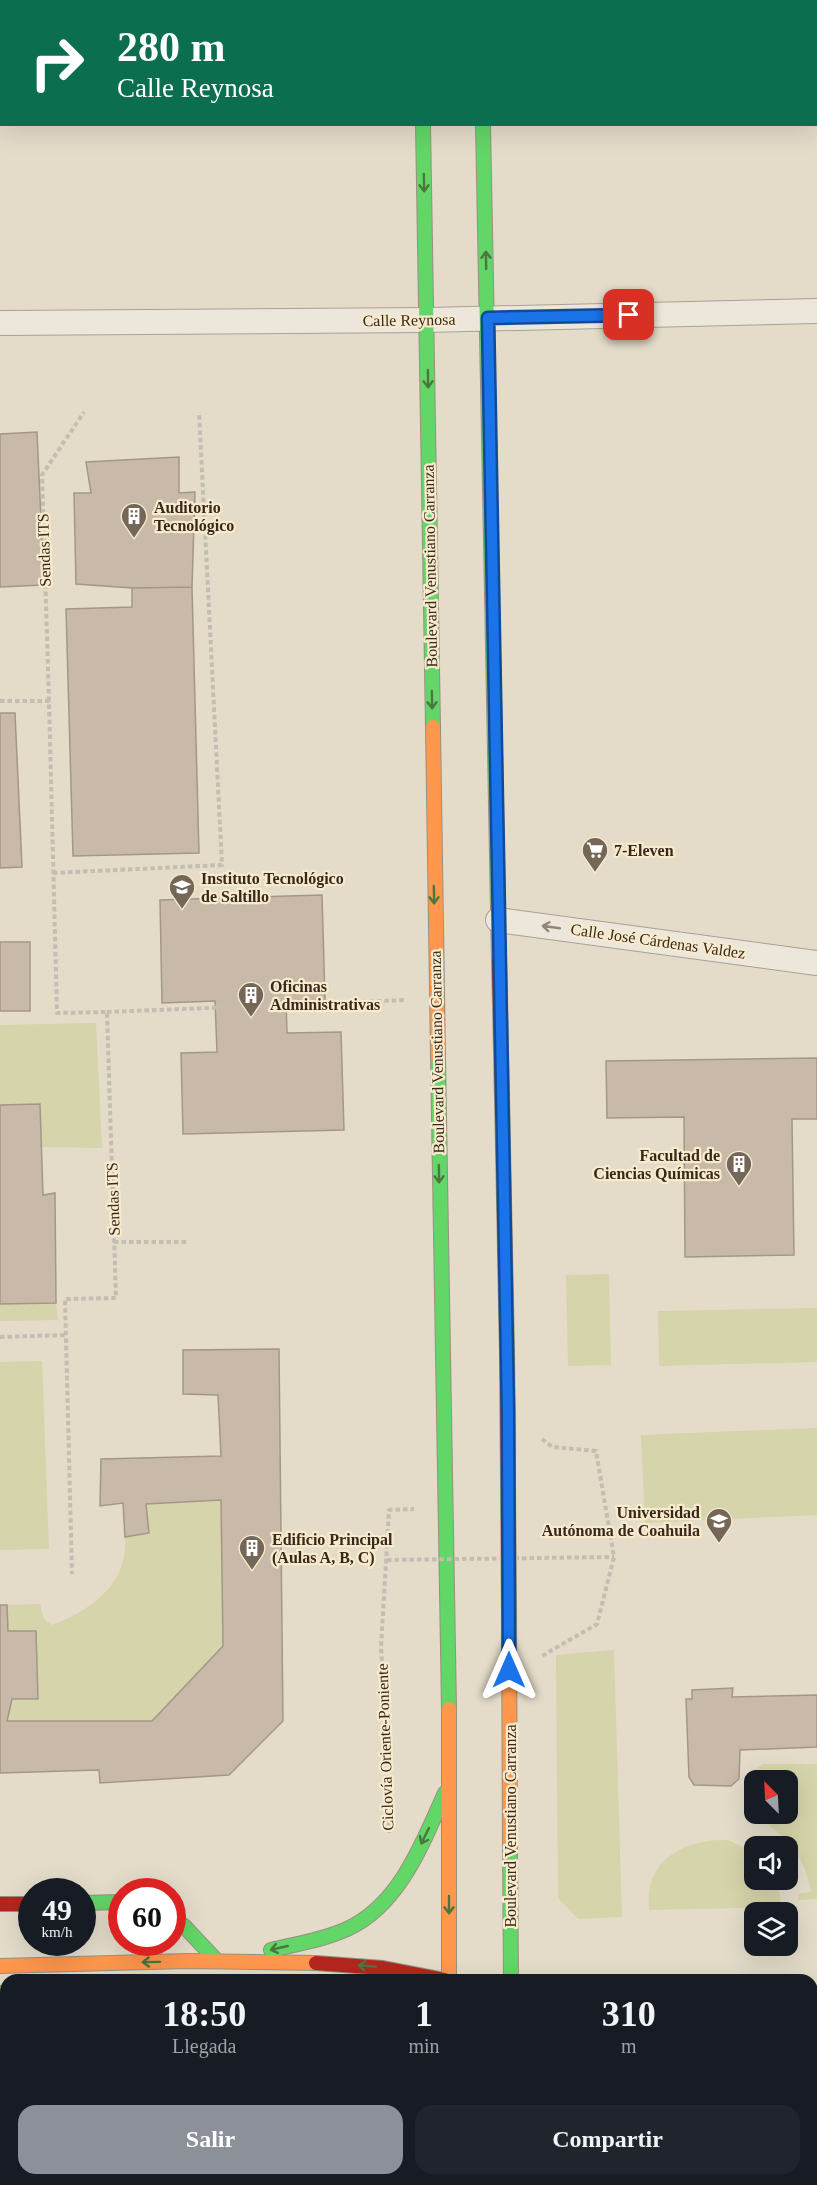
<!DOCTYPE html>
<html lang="es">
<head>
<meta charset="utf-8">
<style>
	body { margin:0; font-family:"Times New Roman",serif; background:#20242c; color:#f1f3f6; height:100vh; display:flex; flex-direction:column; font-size:22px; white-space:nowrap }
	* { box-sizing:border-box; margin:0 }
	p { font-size:20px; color:#9ea1a6 }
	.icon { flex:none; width:33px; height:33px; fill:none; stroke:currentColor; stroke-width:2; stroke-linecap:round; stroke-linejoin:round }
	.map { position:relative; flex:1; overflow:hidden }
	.panel { position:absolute; left:0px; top:1974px; width:818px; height:212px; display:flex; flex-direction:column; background:#171b24; border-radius:18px 18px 0 0; box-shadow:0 6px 24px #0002 }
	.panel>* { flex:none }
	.top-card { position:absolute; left:0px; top:0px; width:818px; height:126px; box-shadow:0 6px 24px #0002; background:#0b6e4f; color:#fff; overflow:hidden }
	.needle { width:39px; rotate:336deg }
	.fabs { position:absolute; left:744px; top:1770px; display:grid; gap:12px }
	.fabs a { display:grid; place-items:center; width:54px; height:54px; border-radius:12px; background:#171b24; box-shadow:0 6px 24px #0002; font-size:30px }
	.speed { position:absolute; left:18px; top:1878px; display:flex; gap:12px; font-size:30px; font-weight:700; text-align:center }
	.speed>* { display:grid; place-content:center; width:78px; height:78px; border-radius:50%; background:#171b24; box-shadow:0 6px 24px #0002; line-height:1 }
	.speed small { font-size:15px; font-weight:400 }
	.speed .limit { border:9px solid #d22; background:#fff; color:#111 }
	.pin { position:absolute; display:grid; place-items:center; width:51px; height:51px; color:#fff; margin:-26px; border-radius:12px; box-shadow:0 3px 9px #0006 }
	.me { position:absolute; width:66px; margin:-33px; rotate:0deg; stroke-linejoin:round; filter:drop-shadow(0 0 4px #0008) }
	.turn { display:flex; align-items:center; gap:21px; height:126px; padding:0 18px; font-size:27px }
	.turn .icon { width:78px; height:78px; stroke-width:2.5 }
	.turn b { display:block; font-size:42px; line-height:51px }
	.eta { display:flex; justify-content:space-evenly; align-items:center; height:102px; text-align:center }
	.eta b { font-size:36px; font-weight:700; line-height:42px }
	.button { display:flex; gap:12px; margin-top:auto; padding:12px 18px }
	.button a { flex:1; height:69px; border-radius:18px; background:#8c9099; color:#fff; font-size:24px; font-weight:700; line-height:69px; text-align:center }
	.button a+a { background:#20242c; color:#f1f3f6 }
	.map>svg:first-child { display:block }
	.green { fill:#d5d4aa; fill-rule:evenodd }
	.building { fill:#c8b9a9; stroke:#a49789; stroke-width:1.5 }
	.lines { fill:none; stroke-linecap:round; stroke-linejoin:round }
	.lane-casing { stroke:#a9a093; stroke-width:14 }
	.street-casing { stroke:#a9a093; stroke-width:26 }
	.fast-casing { stroke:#989083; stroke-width:16 }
	.slow-casing { stroke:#989083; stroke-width:16 }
	.jam-casing { stroke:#989083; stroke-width:16 }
	.path { stroke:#c4bdb2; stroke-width:4; stroke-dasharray:4.5 3; stroke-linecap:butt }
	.lane { stroke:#ece6db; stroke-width:12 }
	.street { stroke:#ece6db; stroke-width:24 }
	.fast { stroke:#63d668; stroke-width:14 }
	.slow { stroke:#ff974d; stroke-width:14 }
	.jam { stroke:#b3261e; stroke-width:14 }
	.path-bridge { stroke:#c4bdb2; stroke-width:4; stroke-dasharray:4.5 3; stroke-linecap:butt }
	.oneway { stroke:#4b763e }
	.oneway2 { stroke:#92877b }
	.route-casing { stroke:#114b97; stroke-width:15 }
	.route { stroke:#1a73e8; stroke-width:10 }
	.labels { text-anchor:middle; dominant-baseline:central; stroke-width:4.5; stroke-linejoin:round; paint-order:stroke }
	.street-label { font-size:16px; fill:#37281b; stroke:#f7eacd }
	.poi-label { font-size:16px; font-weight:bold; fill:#37281b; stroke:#f7eacd; text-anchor:start }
</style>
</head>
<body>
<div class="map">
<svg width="817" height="2185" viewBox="0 0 817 2185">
	<rect width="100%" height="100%" fill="#e4dcc9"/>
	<path class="green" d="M96 1023 102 1148 42 1147 40 1104 0 1105V1025Z
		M609 1274 611 1365 568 1366 566 1275Z
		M56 1303 58 1320 0 1321V1304Z
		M817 1308V1362L659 1366 658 1311Z
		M42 1361 49 1549 0 1550V1362Z
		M817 1428V1515L645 1523 641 1435Z
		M221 1500 223 1646 152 1721H7L12 1699 38 1698 36 1631H8L7 1605 40 1604 44 1619 52 1625C91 1610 129 1584 125 1537L149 1533 146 1504Z
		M614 1650 622 1917 578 1919 558 1898 556 1655Z
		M763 1764H817V1899L798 1900V1894L811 1892C806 1857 783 1830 751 1815L752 1772ZM754 1780H788V1814H754Z
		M720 1840H728L754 1852V1880H775L780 1896 781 1907 649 1910C644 1864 677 1842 720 1840Z
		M817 2027V2158H812V2028Z
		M562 2180H626V2185H562Z"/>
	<path class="building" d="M37 432 44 585 0 587V434Z
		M179 457V493L195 492 192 587 132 588 76 584 74 493H91L86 462Z
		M192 587 199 853 73 856 66 609 132 607V588Z
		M0 713H15L22 867 0 868Z
		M322 895 325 1000 286 1001 287 1033 341 1032 344 1130 183 1134 181 1053 217 1052 215 1001 162 1003 160 900Z
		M0 942H30V1011H0Z
		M817 1058V1119H792L794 1255 685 1257 684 1117 607 1118 606 1061Z
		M40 1104 43 1195 55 1193 56 1303 0 1304V1105Z
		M279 1349 283 1721 229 1775 100 1783 99 1770 0 1773V1605H7L8 1631H36L38 1699H12L7 1721H152L223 1646 221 1500 146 1504 149 1533 125 1537 123 1503 100 1506 101 1459 221 1456 218 1395 183 1394V1350Z
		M733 1688 732 1697 817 1695V1747L740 1750 739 1779 731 1786 694 1785 689 1777 686 1699H692V1690Z
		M812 2174H817V2185H694V2180H812Z"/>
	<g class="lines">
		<g class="lane-casing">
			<path id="lane" d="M0 77H2"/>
		</g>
		<g class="street-casing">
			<path id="street" d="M0 323 427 320 817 311
				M498 920 817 963"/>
		</g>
		<g class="fast-casing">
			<path id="fast" d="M420 0V2
				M480 0V2
				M423 124 433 727
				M483 124 499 961
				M438 1057 449 1709
				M510 1848 511 1980
				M82 1903 122 1902
				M172 1919 184 1926 217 1961
				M271 1950C296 1944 323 1940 347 1929 400 1905 423 1842 445 1793
				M0 1993H6
				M449 2180V2185
				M514 2180V2185"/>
		</g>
		<g class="slow-casing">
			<path id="slow" d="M433 727 438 1057
				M502 1097 507 1352
				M509 1613 510 1848
				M449 1709V1980
				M0 1966 187 1961 316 1963
				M0 2029H6"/>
		</g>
		<g class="jam-casing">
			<path id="jam" d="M499 961 502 1097
				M507 1352 509 1613
				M0 1904H32
				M316 1963 383 1968 445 1980"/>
		</g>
		<path class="path" d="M0 701H49L57 1013 107 1012 116 1298 65 1299 72 1574
			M49 701 42 475 84 412
			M53 873 222 865 199 412
			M107 1012 406 1000
			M114 1242H189
			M0 1337 66 1335
			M542 1439 552 1447 596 1451 614 1557 597 1624 542 1656
			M389 1833 390 1788 381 1647 389 1510 414 1509"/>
		<use href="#lane" class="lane"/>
		<use href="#street" class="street"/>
		<use href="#fast" class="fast"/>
		<use href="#slow" class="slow"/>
		<use href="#jam" class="jam"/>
		<path class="path-bridge" d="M387 1560 614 1557"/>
	</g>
	<defs><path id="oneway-shaft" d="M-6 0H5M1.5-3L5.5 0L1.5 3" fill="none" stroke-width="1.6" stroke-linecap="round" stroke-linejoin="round" transform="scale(1.5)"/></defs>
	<g class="oneway">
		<use href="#oneway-shaft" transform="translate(424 183) rotate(89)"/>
		<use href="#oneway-shaft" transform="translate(486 260) rotate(-91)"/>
		<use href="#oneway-shaft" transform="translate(428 379) rotate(89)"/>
		<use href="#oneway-shaft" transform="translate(432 700) rotate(89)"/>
		<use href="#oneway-shaft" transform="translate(434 895) rotate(89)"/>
		<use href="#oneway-shaft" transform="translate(439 1174) rotate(89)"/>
		<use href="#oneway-shaft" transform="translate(425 1836) rotate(116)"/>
		<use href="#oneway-shaft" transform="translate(449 1905) rotate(90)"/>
		<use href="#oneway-shaft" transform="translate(279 1948) rotate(167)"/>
		<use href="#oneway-shaft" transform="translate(151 1962) rotate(179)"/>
		<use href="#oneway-shaft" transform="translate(367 1966) rotate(-175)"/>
	</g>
	<use class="oneway2" href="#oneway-shaft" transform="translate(551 927) rotate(-172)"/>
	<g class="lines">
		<g class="route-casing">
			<path id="route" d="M509 1670 508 1412 488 318 629 315"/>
		</g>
		<use href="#route" class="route"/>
	</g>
	<defs>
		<g id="building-pin" transform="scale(1.35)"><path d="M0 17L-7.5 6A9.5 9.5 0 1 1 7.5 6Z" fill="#746758" stroke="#f7eacd"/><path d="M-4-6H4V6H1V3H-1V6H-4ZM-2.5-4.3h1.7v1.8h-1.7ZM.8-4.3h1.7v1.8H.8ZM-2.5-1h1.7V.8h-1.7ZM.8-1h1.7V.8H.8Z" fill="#fff"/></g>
		<g id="supermarket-pin" transform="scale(1.35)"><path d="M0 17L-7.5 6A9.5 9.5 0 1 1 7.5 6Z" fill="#746758" stroke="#f7eacd"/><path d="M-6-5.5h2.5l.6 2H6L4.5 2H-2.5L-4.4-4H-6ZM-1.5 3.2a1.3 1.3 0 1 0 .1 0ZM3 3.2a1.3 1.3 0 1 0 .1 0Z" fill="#fff"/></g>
		<g id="university-pin" transform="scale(1.35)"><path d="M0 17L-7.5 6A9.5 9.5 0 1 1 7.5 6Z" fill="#746758" stroke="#f7eacd"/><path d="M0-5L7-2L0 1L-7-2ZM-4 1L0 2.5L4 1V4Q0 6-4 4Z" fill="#fff"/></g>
	</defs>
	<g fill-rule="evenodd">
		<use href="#building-pin" x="134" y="516"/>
		<use href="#supermarket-pin" x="595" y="850"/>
		<use href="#university-pin" x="182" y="887"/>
		<use href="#building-pin" x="251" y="995"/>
		<use href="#building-pin" x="739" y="1164"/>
		<use href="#university-pin" x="719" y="1521"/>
		<use href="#building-pin" x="252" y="1548"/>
	</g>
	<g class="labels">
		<g class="street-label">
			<text transform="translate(409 320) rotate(-1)">Calle Reynosa</text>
			<text transform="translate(44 550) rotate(-92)">Sendas ITS</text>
			<text transform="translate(430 566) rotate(-91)">Boulevard Venustiano Carranza</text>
			<text transform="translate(658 941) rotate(8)">Calle José Cárdenas Valdez</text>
			<text transform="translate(437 1052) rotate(-91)">Boulevard Venustiano Carranza</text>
			<text transform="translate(113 1199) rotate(-92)">Sendas ITS</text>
			<text transform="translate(385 1747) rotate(-92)">Ciclovía Oriente-Poniente</text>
			<text transform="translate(510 1826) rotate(-90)">Boulevard Venustiano Carranza</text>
		</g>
		<g class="poi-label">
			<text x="154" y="507">Auditorio<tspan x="154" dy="18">Tecnológico</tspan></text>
			<text x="614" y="850">7-Eleven</text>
			<text x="201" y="878">Instituto Tecnológico<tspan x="201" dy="18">de Saltillo</tspan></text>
			<text x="270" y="986">Oficinas<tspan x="270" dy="18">Administrativas</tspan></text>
			<text x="720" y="1155" text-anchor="end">Facultad de<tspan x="720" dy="18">Ciencias Químicas</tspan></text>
			<text x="700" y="1512" text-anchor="end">Universidad<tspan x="700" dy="18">Autónoma de Coahuila</tspan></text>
			<text x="272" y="1539">Edificio Principal<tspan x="272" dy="18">(Aulas A, B, C)</tspan></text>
		</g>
	</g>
</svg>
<div class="fabs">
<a><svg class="needle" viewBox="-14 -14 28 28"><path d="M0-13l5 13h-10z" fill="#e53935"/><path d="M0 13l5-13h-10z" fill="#9ea1a6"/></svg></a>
<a><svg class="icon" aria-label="sound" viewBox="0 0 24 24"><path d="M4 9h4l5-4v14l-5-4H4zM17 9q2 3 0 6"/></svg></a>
<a><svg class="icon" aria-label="layers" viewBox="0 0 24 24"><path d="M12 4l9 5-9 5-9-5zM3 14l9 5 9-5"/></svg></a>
</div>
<div class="speed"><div>49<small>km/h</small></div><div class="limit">60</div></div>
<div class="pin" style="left:629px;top:315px;background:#d93025"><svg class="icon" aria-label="arrive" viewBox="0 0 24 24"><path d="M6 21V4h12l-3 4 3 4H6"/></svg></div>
<svg class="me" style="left:509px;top:1670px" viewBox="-20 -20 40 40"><path d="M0-17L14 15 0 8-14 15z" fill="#1a73e8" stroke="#fff" stroke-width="4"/></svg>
<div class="top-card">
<div class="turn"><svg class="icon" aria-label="right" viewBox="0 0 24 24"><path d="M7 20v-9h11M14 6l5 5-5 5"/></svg><div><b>280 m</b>Calle Reynosa</div></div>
</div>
<section class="panel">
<div class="eta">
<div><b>18:50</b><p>Llegada</p></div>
<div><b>1</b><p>min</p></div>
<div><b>310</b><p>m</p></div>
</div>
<div class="button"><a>Salir</a><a>Compartir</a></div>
</section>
</div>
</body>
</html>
